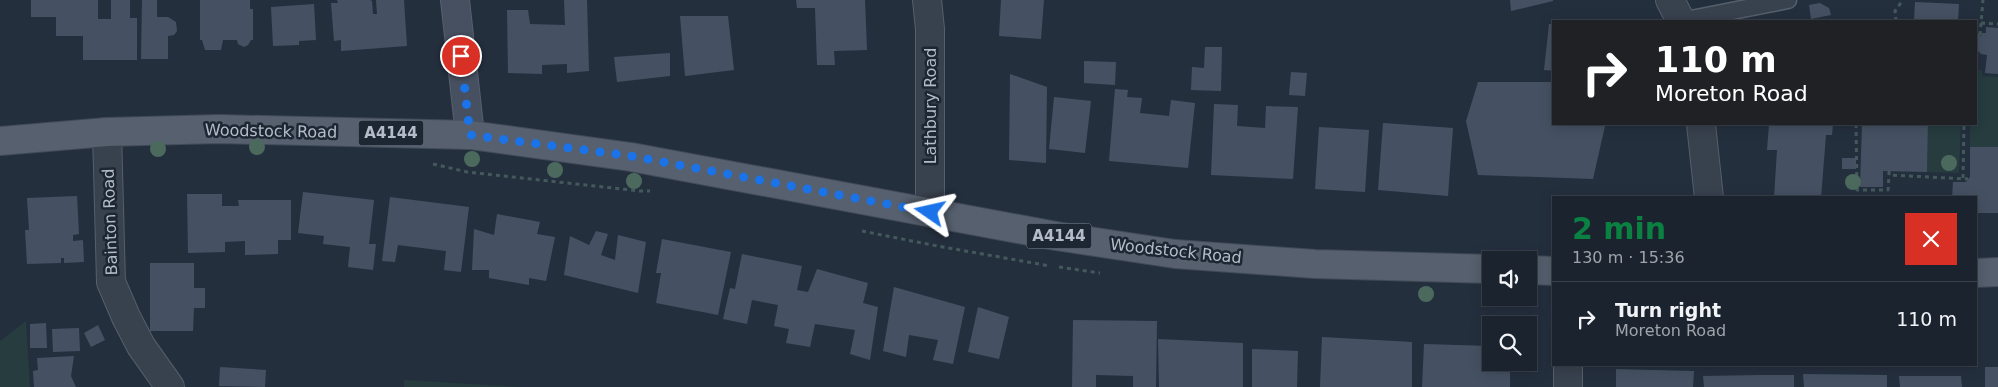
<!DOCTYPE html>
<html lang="en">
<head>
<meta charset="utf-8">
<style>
	body { margin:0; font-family:"DejaVu Sans",sans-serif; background:#282f3a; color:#f1f3f6; height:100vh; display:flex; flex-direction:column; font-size:19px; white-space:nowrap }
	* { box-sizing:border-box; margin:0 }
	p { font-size:16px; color:#a0a4aa }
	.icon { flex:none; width:28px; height:28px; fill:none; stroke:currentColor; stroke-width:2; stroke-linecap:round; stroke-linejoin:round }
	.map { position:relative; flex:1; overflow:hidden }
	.panel { position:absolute; left:1552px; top:196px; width:425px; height:170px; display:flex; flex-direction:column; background:#1b232e; border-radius:0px; box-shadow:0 2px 12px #0003,0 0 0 1px #39404a }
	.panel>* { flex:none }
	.guide { position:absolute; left:1552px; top:20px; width:425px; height:105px; border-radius:0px; box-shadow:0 2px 12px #0003,0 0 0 1px #39404a; background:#202124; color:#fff; overflow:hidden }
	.tools { position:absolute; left:1482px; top:251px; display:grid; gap:10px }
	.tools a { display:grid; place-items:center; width:55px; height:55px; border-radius:0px; background:#1b232e; box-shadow:0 2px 12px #0003,0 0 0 1px #39404a; font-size:25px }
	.pin { position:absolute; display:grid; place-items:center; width:42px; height:42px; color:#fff; margin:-21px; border:2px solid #fff; border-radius:50%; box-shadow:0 1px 5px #0007 }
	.me { position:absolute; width:55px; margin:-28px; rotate:281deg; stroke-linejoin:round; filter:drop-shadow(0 0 4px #0008) }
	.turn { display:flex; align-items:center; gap:18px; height:105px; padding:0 20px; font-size:22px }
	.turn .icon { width:65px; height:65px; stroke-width:2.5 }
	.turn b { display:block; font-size:35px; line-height:42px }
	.round { display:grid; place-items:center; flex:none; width:52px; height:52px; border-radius:0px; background:#282f3a }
	.head { display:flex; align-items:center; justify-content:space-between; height:85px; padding:0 20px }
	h1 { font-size:30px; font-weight:700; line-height:38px; color:#0b8043 }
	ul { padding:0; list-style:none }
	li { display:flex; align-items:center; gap:15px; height:75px; padding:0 20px; border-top:1px solid #39404a }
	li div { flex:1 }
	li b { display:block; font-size:19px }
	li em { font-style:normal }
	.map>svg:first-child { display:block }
	.green { fill:#263c3f }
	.building { fill:#455162 }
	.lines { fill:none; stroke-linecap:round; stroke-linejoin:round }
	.lane-casing { stroke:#565f6c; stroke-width:19 }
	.street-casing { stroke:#565f6c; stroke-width:30 }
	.secondary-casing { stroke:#565f6c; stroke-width:30 }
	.primary-casing { stroke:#414a57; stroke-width:30 }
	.path { stroke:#44595c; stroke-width:3; stroke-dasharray:4 4; stroke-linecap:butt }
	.lane { stroke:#38414e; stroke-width:16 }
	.street { stroke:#38414e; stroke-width:28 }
	.secondary { stroke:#465061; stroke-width:28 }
	.primary { stroke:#56606e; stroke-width:28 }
	.tree { fill:#4b6a5d }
	.route { stroke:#1a73e8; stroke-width:9; stroke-dasharray:0 16.2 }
	.labels { text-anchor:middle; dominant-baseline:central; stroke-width:5; stroke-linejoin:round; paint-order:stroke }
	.shield { fill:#1d2633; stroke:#878f9c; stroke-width:1 }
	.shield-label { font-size:15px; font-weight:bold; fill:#b4bcc9 }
	.street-label { font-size:16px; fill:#b4bcc9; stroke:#1d2633 }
</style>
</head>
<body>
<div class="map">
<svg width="1998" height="387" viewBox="0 0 1998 387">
	<rect width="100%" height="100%" fill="#242f3e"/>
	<path class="green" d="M1976 70H1982V76L1998 77V147H1970V124H1976Z
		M1928 124H1961L1959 173 1927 172Z
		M26 321 30 387H0V341Z
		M404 380 521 387H404Z"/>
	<path class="building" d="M31 0H98V19H111V0H130V18H137V60H83V36H56V17H31Z
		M142 0H157V17H168L176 22 177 31 174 35 168 36V59H141Z
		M200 0H250V9H253V40H251L248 45 244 47 238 44 237 40H223L221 50H205L202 40H200Z
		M337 0H370L372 1 373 14H377L376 0H404L407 46 341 51V40L334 41 331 3H338Z
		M564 0H587L589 71 567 73V64L542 65V74L508 73 507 10H528L530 24 565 25Z
		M796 0H865L867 50 834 51 835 65H817L815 8H797Z
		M1001 0H1044L1041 39 999 36Z
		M1510 0H1553V1L1511 11Z
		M1915 2 1959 4 1958 21H1914Z
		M1820 3 1829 8 1831 15 1811 19 1809 5Z
		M314 4 316 40 299 41V45L273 46 271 7Z
		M680 16H728L734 70 685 76Z
		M1549 24H1554V71L1544 70Z
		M1986 27 1998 28V74L1985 73 1987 55 1981 54 1976 49V31L1981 36 1982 33H1986Z
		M1205 47H1222L1221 91 1191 90 1192 67 1204 68Z
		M670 53V76L617 82 614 57Z
		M1084 61 1116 62 1115 85 1084 83Z
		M1291 72 1307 73 1305 96 1289 95Z
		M1010 74 1047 87 1046 163 1009 160Z
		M1478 82H1554V124H1612L1605 126 1593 179 1478 175 1466 121Z
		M1115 89 1128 90 1127 97 1142 98 1140 113 1169 116 1171 100 1195 103 1188 168 1109 161Z
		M1054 97 1091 101 1085 153 1049 149Z
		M1214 104 1238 105 1237 126 1265 128 1266 106 1298 107 1293 179 1211 175Z
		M1383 123 1453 128 1448 196 1378 190Z
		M1769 124H1833L1832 135H1826L1821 198H1774L1777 150H1767Z
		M1862 124H1928L1927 172 1883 171V187H1860Z
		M1319 127 1369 130 1365 192 1315 189Z
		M1970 147H1998V213H1976V198H1952L1953 182H1966L1970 177Z
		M1842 158H1856V169H1842Z
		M303 192 374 200 369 244H376L373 270 348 267 350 247 323 244 324 236 298 233Z
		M187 194H222V206H239L238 200H291V240H278V254L245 255V241L225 242V252L188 253Z
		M77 196 79 234 73 235V241L83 240 84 262 64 263V258H61V263L27 264 25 230H29L27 198Z
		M390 197 469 207 461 272 444 270 446 251 398 245 395 262 382 261Z
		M497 214 540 222 537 234 555 237 546 281 529 278V285L489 278V270H472L474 229 494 235Z
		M596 231 608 234 601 255 615 260 618 235 646 242 638 293 564 275 570 236 589 245Z
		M662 239 731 252 718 315 656 303 661 273H656Z
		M742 254 802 266 797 290 808 292 817 269 868 283 863 303 878 307 870 360 850 354 855 330 815 324 810 347 786 343 789 329 774 326 778 305 752 300 747 324 723 319 730 288 735 289Z
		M150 263H194V288H205V308H194L193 331H150Z
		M894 287 965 307 953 364 933 360 938 340 909 335 906 357 883 351Z
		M978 307 1009 317 999 359 968 352Z
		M1073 320 1157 321 1156 387H1133V376L1096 375V387H1072Z
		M46 323 47 348H30V324Z
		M98 325 105 340 91 347 84 333Z
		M79 328 80 351 53 352 52 329Z
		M1322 337 1412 342V387H1320Z
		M1158 339 1243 343V387H1159Z
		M1424 344 1491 346V362H1510V387H1422Z
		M1252 349 1298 351 1297 387H1252Z
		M74 356 71 376 76 387H34L33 371 38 370 37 358Z
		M220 367 266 370 265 387 219 386Z
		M1985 367H1998V387H1985Z
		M1616 369 1694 371 1693 387H1616Z
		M1803 374 1887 375V387H1804Z
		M1761 375H1794V387H1704L1703 376Z
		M1899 376H1961L1962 387H1900Z"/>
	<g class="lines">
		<g class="lane-casing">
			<path id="lane" d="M1681 21 1788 0"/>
		</g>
		<g class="street-casing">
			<path id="street" d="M927 0 930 29V212
				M1670 0 1681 21
				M1701 124 1709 198
				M107 132 111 282 126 317 141 346 170 387
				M1568 365V387"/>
		</g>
		<g class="secondary-casing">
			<path id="secondary" d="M455 0 470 135"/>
		</g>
		<g class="primary-casing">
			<path id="primary" d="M0 141 107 132 219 129 470 135 631 157 1056 236 1175 254 1315 264 1491 269
				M1529 270 1554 271
				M1976 273 1998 272"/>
		</g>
		<path class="path" d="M1896 21 1895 11 1903 0
			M1981 23 1998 24
			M1980 35 1983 0
			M1976 54 1978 53
			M1856 124 1857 190H1888L1889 175
			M433 164 467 172 640 191H650
			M1889 171V175L1968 179
			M1963 178 1964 124
			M862 231 932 245 1050 266
			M1059 267 1100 273"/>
		<use href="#lane" class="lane"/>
		<use href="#street" class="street"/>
		<use href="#secondary" class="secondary"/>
		<use href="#primary" class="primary"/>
	</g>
	<g class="tree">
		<circle cx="257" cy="147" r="8"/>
		<circle cx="158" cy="149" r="8"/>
		<circle cx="472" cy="159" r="8"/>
		<circle cx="1949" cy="163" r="8"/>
		<circle cx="555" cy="170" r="8"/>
		<circle cx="634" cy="181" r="8"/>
		<circle cx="1853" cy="182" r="8"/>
		<circle cx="1426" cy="294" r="8"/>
	</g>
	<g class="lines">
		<path class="route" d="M461 56 470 135 631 156 930 212"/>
	</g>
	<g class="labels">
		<g class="shield">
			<rect x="358.5" y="120.5" width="65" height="25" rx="4"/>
			<rect x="1026.5" y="223.5" width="65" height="25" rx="4"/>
		</g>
		<g class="shield-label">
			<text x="391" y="133">A4144</text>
			<text x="1059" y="236">A4144</text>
		</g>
		<g class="street-label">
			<text transform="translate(930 106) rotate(-90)">Lathbury Road</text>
			<text transform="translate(271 131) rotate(1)">Woodstock Road</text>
			<text transform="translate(110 222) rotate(-92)">Bainton Road</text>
			<text transform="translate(1176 251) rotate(6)">Woodstock Road</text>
		</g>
	</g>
</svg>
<div class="tools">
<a><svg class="icon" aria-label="sound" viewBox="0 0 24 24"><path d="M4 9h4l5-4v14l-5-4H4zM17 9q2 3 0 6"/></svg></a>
<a><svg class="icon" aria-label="search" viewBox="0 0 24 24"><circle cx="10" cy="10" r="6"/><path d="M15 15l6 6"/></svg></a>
</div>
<div class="pin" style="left:461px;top:56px;background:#d93025"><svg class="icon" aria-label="arrive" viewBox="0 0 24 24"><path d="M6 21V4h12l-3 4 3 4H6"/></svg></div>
<svg class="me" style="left:930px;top:212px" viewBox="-20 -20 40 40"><path d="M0-17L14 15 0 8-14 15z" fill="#1a73e8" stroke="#fff" stroke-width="4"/></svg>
<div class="guide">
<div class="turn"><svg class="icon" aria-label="right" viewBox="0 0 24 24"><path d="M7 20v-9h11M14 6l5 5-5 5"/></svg><div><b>110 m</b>Moreton Road</div></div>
</div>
<section class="panel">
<div class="head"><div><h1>2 min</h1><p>130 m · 15:36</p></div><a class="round" style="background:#d93025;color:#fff"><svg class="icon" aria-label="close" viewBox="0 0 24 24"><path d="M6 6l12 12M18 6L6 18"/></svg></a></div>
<ul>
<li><svg class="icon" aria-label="right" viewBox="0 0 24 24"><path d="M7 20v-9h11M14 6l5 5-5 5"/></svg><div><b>Turn right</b><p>Moreton Road</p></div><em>110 m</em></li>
</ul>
</section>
</div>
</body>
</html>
